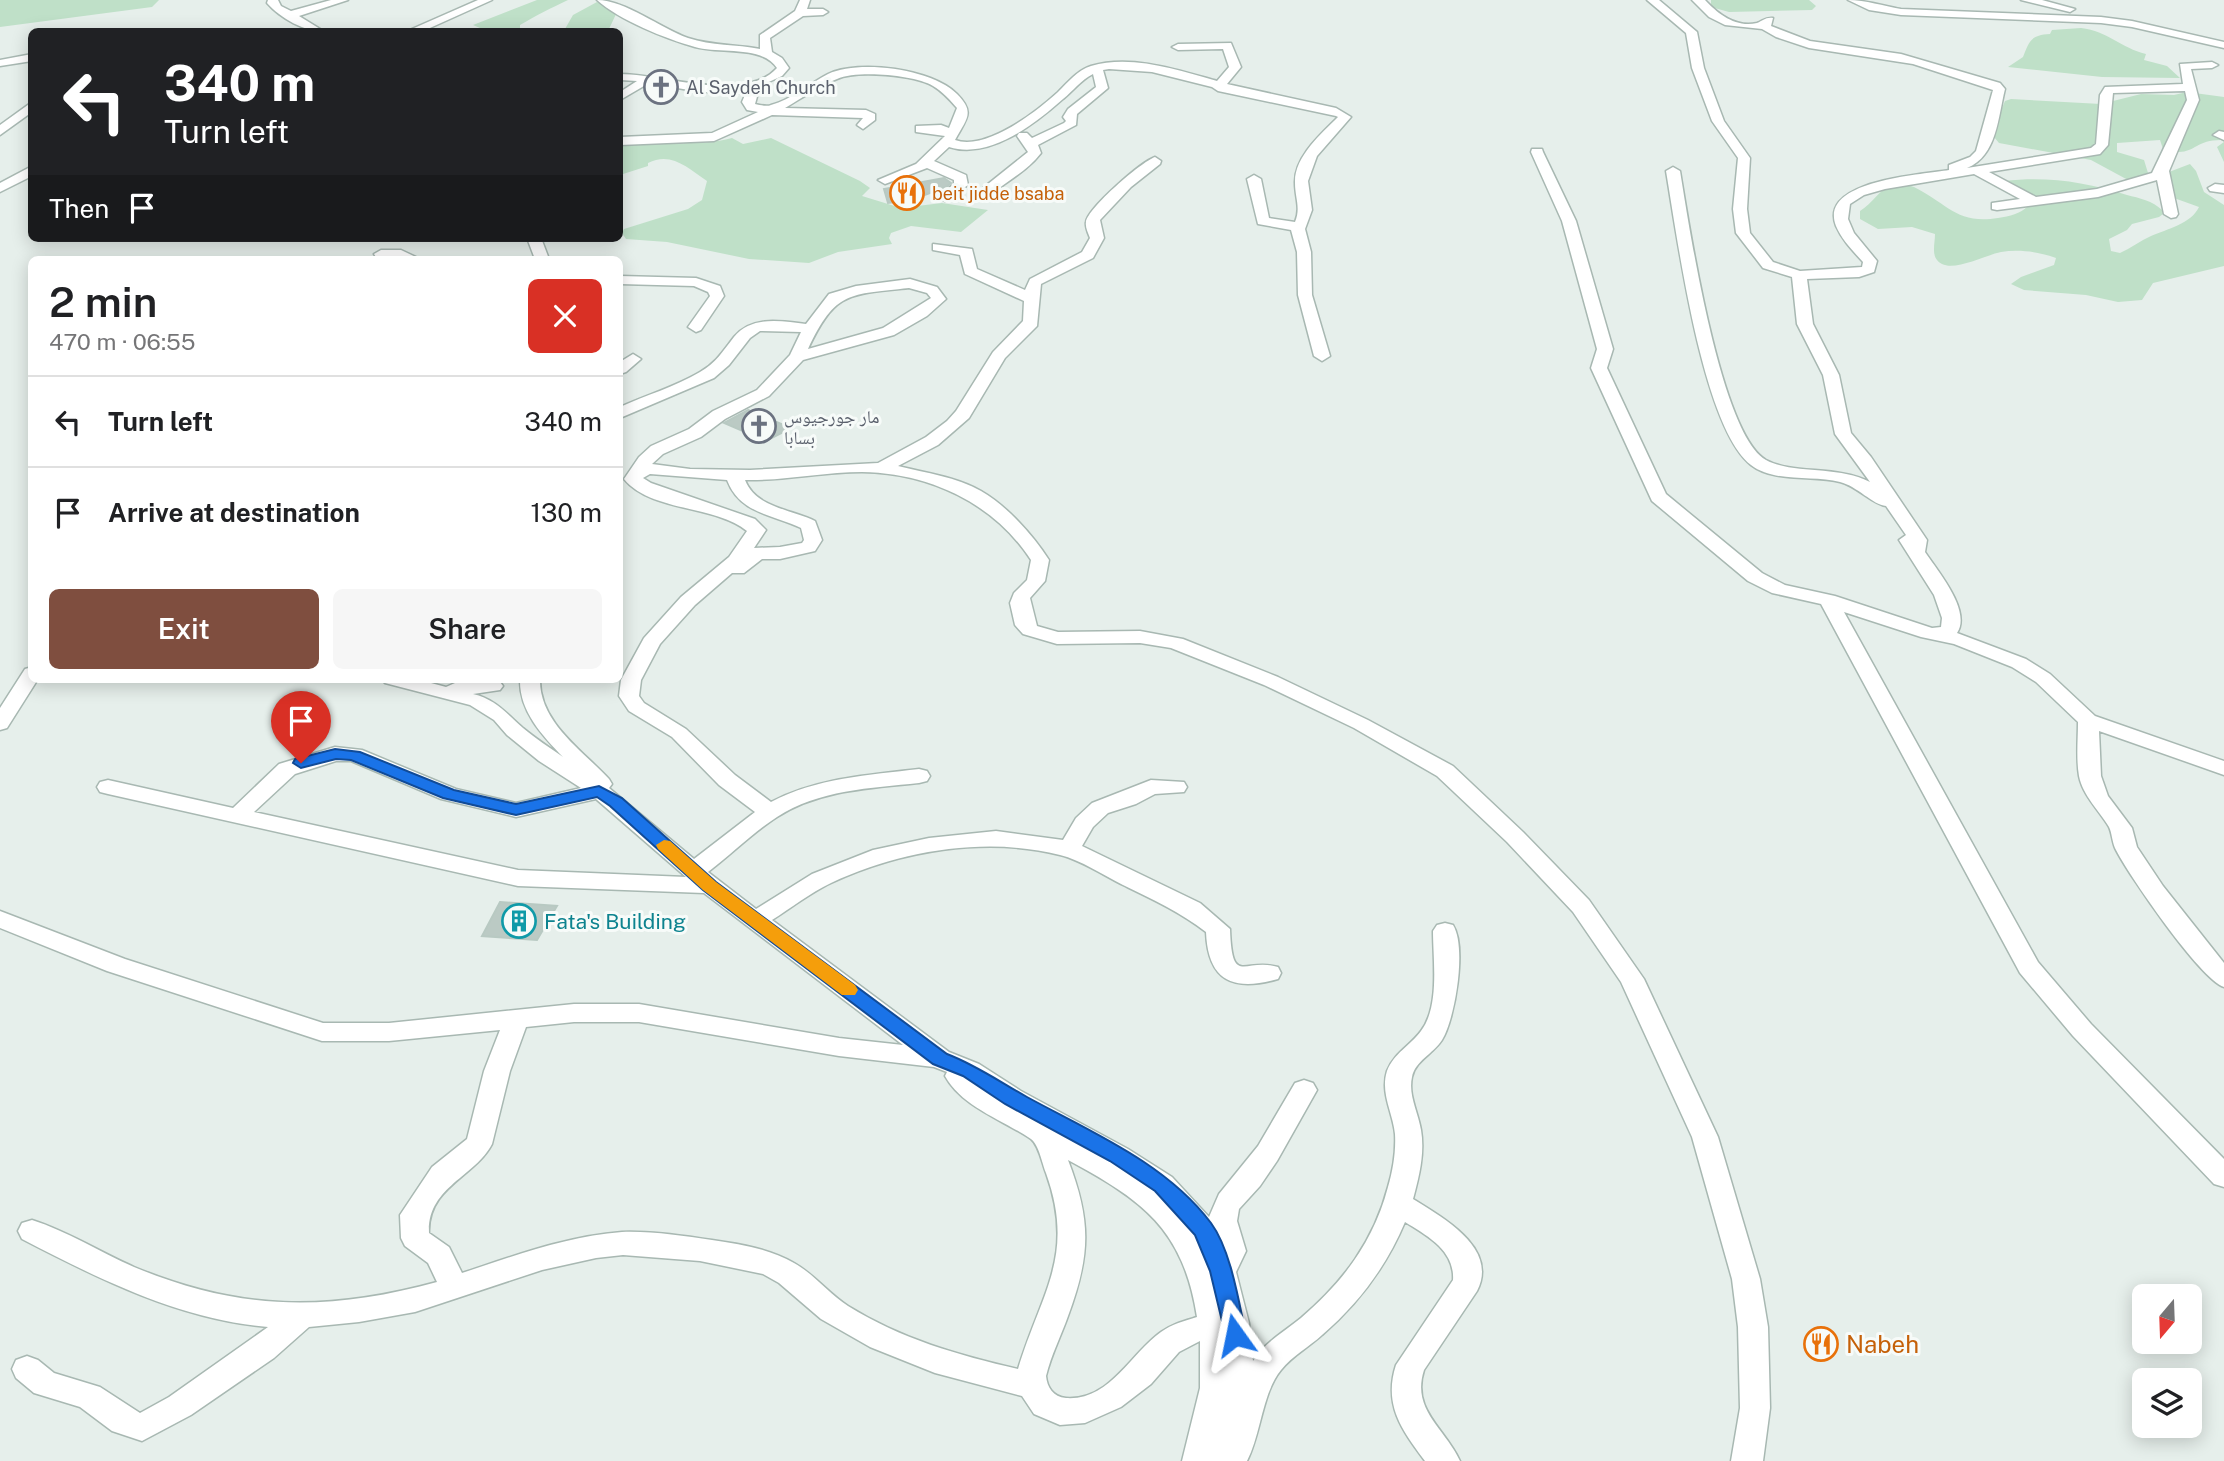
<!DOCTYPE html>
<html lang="en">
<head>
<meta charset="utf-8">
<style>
	body { margin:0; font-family:"Public Sans","Noto Naskh Arabic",sans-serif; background:#f6f6f6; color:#202124; height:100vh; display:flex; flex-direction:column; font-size:26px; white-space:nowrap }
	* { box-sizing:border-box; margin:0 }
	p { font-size:23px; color:#757577 }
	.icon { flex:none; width:38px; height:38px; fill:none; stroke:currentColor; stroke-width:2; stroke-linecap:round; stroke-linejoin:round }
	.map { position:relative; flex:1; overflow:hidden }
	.details { position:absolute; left:28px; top:256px; width:595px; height:427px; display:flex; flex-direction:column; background:#fff; border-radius:10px; box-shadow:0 4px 18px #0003 }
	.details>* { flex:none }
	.hud { position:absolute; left:28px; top:28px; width:595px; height:214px; border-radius:10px; box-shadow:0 4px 18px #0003; background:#202124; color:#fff; overflow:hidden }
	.needle { width:46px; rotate:199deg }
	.tools { position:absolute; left:2132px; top:1284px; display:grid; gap:14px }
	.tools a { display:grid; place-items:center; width:70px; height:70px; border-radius:10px; background:#fff; box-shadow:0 4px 18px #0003; font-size:35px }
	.pin { position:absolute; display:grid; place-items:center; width:60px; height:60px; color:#fff; margin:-72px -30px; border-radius:50% 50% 50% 0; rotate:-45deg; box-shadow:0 0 7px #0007 }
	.pin .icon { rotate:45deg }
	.me { position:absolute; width:77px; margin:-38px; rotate:348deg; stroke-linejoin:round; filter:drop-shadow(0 0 5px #0008) }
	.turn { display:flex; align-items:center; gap:24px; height:147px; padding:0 21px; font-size:32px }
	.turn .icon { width:91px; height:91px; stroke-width:2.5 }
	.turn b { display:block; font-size:49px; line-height:60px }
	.then { display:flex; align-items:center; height:66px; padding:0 21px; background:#0003; gap:14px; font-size:26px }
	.round { display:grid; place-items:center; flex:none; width:74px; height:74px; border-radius:10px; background:#f6f6f6 }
	.overview { display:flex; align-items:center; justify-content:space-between; height:119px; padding:0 21px }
	h1 { font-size:42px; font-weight:600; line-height:52px }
	.primary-button { display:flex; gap:14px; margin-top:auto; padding:14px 21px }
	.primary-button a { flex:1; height:80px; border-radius:10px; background:#7f4e3f; color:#fff; font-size:28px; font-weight:600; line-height:80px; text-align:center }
	.primary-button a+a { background:#f6f6f6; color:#202124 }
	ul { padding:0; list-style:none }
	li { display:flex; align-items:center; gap:21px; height:91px; padding:0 21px; border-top:2px solid #e0e0e0 }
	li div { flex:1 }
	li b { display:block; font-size:26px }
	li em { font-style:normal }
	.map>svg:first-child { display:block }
	.green { fill:#bfe0c8 }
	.building { fill:#bbcac4; stroke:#b8c9c2; stroke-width:2 }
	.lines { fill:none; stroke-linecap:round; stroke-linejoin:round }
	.minor-casing { stroke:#a8b8b2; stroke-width:3 }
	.minor { fill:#fff; fill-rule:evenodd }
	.route { fill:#1a73e8; stroke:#114b97; stroke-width:2 }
	.slow { fill:#f59e0b }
	.labels { text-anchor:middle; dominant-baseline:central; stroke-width:6; stroke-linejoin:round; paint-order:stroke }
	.far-worship-label { font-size:18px; fill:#5b616d; stroke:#f7fbf9; text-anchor:start }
	.far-food-label { font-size:18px; fill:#c56008; stroke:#f7fbf9; text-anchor:start }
	.culture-label { font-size:21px; fill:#0d838f; stroke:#f7fbf9; text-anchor:start }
	.near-food-label { font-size:24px; fill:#c56008; stroke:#f7fbf9; text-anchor:start }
</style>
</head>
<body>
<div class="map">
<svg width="2224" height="1461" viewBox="0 0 2224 1461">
	<rect width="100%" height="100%" fill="#e6efeb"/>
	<path class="green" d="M0 0H159L152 7 0 27Z
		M537 0H568C551 8 537 15 520 25V31H487L473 25Z
		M1711 0H1809L1816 6 1812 10 1729 12 1711 7Z
		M597 2 618 10 608 31 558 32 565 29 573 15Z
		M2081 28C2108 31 2121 48 2146 54L2144 60 2167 66 2180 78 2102 77 2008 67 2023 57C2029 42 2030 35 2050 34L2052 30Z
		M2187 92 2224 97V162L2217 147 2224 142 2221 140C2191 140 2195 159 2163 149L2160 140 2117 143V152L2144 160 2148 173 2137 179 2128 180 2091 160 1999 143 1994 137V127L2005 101 2011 99 2101 104 2141 94 2174 95Z
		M732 138 743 144 771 138 860 181 870 188 862 196 901 208 942 203 988 210 961 232 911 226 891 233 889 238 892 244 838 252 809 263 749 259 667 242 626 239 622 233 624 229 688 209 702 200 707 181C688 168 671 151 648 163V166L620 175V146C657 139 695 148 732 138Z
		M2190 164 2196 171 2204 192 2224 205V266L2153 283 2142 300 2118 302 2086 295 2024 290 2011 284 2021 277 2054 265 2056 258C2039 252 2020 249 2001 252 1986 255 1956 271 1942 264 1930 258 1935 245 1935 234L1912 227 1878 229 1860 219V211C1873 203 1879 190 1892 184 1898 185 1908 185 1914 187 1947 203 1957 225 1998 218 2010 216 2020 214 2028 206L2004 181C2047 176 2086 182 2127 195 2139 198 2153 201 2162 210L2163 214 2159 217 2132 224 2127 230 2109 239 2111 251 2120 253C2131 248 2140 241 2151 236 2167 229 2191 224 2199 207L2174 198 2169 172Z"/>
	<path class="building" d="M944 178 951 183 946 187 911 200 888 203 884 189Z
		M748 410 791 428 766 441 724 423Z
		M500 902 557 906 537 940 482 936Z"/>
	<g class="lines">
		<g class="minor-casing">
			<path id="minor" d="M268 0H278L281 6 291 11 331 0H348L299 16 325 32C305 32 280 18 267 3Z
				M478 0H492L421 32H405Z
				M597 0C625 0 660 28 688 38 712 46 736 44 760 49V35L795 11 800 0H810L807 9H823L828 12 823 15 803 16 770 38 772 52 782 58 789 68 782 76 753 89 758 93 755 104C760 105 767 107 771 105 791 100 810 83 828 74 859 59 933 69 957 94 976 113 966 119 955 140 986 151 1036 112 1058 92 1068 82 1078 70 1091 66 1131 54 1178 70 1217 81L1229 67 1223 49 1178 50 1172 47 1178 44 1231 43 1241 67 1227 84 1336 108 1351 117 1317 156 1308 181 1312 210 1305 229 1311 252 1312 295 1330 356 1322 361 1314 356 1298 295 1297 252 1291 230 1258 224 1247 179 1254 175 1261 179 1269 218 1295 222C1301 208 1295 198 1295 183 1294 157 1321 134 1338 117L1336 116 1218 91 1212 87 1152 72 1109 69 1103 70 1108 88 1077 114 1076 125 1038 145 1041 153C1029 169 1011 179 995 191L990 192 983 188 1028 152 1017 136 1019 133H1027L1032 138 1064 123 1066 121 1063 117 1068 109 1096 87 1093 74C1081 80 1073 91 1063 99 1035 124 989 160 949 147L934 161 966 175 968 185 945 201 938 197 954 184V180L927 168 885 184 878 180 916 164 945 136 916 132V126L941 125 949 128 957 108C950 100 943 92 933 86 914 75 858 70 837 79 819 86 802 98 785 108L866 110 875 114V120L863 129 857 125 863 118 772 115 714 141 620 145V137L712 133 758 112 747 110 742 102 745 95 735 92H700L649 83 620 100V92L637 81 620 80V74C663 74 744 104 777 68 762 45 719 54 695 47 666 39 619 20 597 0Z
				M1647 0H1659L1697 32 1704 68 1724 121 1750 158 1747 209 1750 233 1773 262 1800 271 1862 267 1863 262C1853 251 1842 240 1836 226 1818 180 1921 175 1949 170V165L1970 157 1976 151 1993 90 1913 64 1809 48 1776 37 1762 29 1725 25 1709 17 1692 0H1705C1718 14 1736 28 1757 23 1763 21 1765 17 1773 18L1771 26 1810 41 1901 54 2000 83 2005 89C1998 117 1997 156 1967 168L2091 148 2096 144 2100 95 2105 87 2183 84 2180 64 2212 62 2218 65 2212 68 2191 69 2199 100 2169 171 2178 214 2176 217 2171 218 2164 214 2157 180 2098 197 1997 210 1992 209V203L2020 199 1974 174 1885 189 1864 195 1850 204 1848 219 1854 233 1877 261 1874 272 1859 277 1807 279 1813 324 1839 375 1851 433 1871 457 1927 540 1925 552C1937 570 1972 611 1957 633L2026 659 2050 674 2095 716 2224 761V775L2099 731 2101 776 2108 796 2132 828 2137 847 2163 886 2224 963V987C2201 980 2127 873 2115 848 2112 841 2112 833 2109 827 2099 810 2083 796 2079 776 2076 759 2078 739 2078 722L2036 682 2012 667 1954 644 1921 637 1844 612 2038 962 2091 1024 2224 1159V1187L2214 1184 2073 1036 2020 973 1821 604 1772 593 1748 581 1652 501 1591 368 1597 349 1562 221 1531 152 1532 149H1542L1543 152 1576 221 1613 349 1607 368 1666 494 1762 573 1785 585 1835 596 1932 628 1941 627 1942 618 1934 595 1899 540 1906 535 1886 506C1873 505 1857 486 1840 482 1813 475 1774 483 1751 465 1702 427 1677 235 1666 171L1673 167 1680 171C1689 225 1720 434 1766 460 1794 475 1837 465 1870 482L1835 434 1823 375 1797 324 1792 277 1763 268 1736 233 1733 209 1738 158 1712 121 1692 68 1686 33ZM2185 91 2187 100 2152 173 2097 189 2036 197 1989 172 2100 154 2108 145 2113 93Z
				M1848 0C1866 0 1883 6 1901 9L2101 17 2132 21 2224 42V48L2132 27 2101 23 1901 15 1869 10Z
				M2021 0H2042L2075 9 2070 12Z
				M32 54V61L0 66V60Z
				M32 102V112L0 135V125Z
				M2219 131 2224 132V140L2213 135Z
				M1155 157 1161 161 1160 164 1131 187 1100 220 1104 238 1093 258 1041 284 1037 326 1005 358 969 418 938 445 898 466C926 473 957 477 981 491 1007 506 1033 535 1049 560L1045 581 1030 598 1037 626 1058 632 1140 631 1183 639 1278 677 1368 720 1453 766 1523 832 1589 900 1644 979 1718 1137 1760 1279 1768 1327 1770 1408 1763 1461H1731L1740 1408 1738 1327 1732 1279 1692 1137 1621 982 1573 912 1507 842 1437 776 1354 728 1264 685 1171 648 1140 643 1057 644 1023 634 1015 625 1010 603 1014 593 1027 580 1031 560C994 503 929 473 862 472 823 472 784 481 745 480 756 508 791 509 815 521L822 540 815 551 780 559H762L744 573H732L695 605 660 644 641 680 639 696 644 703 686 729 735 775 771 802C816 778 869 775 919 769L927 771 930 776 927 781 919 783C871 788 818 790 777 817 752 833 732 854 708 872L756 909 812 874 873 850 929 838 996 831 1063 840 1076 818 1092 803 1151 780 1184 782 1187 787 1184 792 1155 794 1136 804 1108 813 1093 827 1082 846 1200 903 1230 929C1232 988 1244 957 1278 967L1281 973 1278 979C1233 992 1208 981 1206 932 1180 912 1152 899 1123 885 1103 875 1081 860 1060 855 985 836 900 851 831 883 810 893 791 908 772 920L949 1052 979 1064 1021 1091 1128 1149 1172 1177 1209 1217 1219 1194 1258 1146 1295 1083 1304 1080 1313 1083 1317 1090 1277 1161 1260 1186 1239 1209 1237 1221 1246 1251 1236 1272 1249 1323 1253 1361C1265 1342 1284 1332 1301 1318 1343 1282 1374 1241 1388 1187 1393 1170 1396 1152 1395 1134 1393 1113 1380 1093 1387 1071 1394 1053 1410 1046 1421 1031 1440 1006 1433 960 1433 931L1437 925 1445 923 1453 925C1467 947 1455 1019 1442 1040 1433 1054 1415 1061 1412 1077 1408 1095 1418 1112 1421 1130 1425 1153 1419 1177 1413 1199 1443 1218 1499 1248 1477 1291L1424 1370C1411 1410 1445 1428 1460 1461H1425C1402 1430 1383 1405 1396 1365L1453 1280C1455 1251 1428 1236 1405 1222 1386 1267 1359 1303 1322 1335 1309 1347 1292 1356 1281 1370 1262 1393 1261 1434 1247 1461H1182L1200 1388V1341L1179 1352 1151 1384 1121 1407 1085 1423 1060 1425 1034 1414 1022 1396 935 1373 870 1347 821 1319 779 1283 763 1274 700 1261 623 1255 596 1258 542 1270 415 1312 359 1322 309 1327 274 1358 191 1415 142 1441 112 1431 80 1407 34 1393 16 1378 12 1369 16 1360 27 1356 38 1360 54 1373 100 1387 140 1413 169 1397 268 1327C181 1320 99 1279 22 1239L18 1231 22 1223 32 1220C67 1231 100 1252 134 1267 240 1311 327 1312 437 1282L428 1263 405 1246 401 1238 400 1215 432 1167 467 1139 484 1071 500 1030 389 1041H322L107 971 0 928V911L125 959 323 1023H389L574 1004H639L839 1038 903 1045 704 893 518 886 108 794 100 792 97 787 100 782 108 780 233 808 279 764 335 747 362 750 456 789 516 803 581 788 539 761 507 735 494 720 470 705 385 683 382 679H416L446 687 455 683 500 682 503 686 500 690 473 694C495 699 506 713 523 728 535 738 550 748 563 757 542 735 519 711 520 679H540C539 722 582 750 609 779L612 784 609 788 694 859 755 812 719 785 672 737 629 711 619 696 621 680 644 638 681 597 729 557 747 531C715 505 651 512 624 479L639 457 651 446 689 429 713 411 757 390 790 355 801 332 760 331 750 338 729 365 714 378 620 418V407C646 395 675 387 700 372 716 363 723 351 734 337 752 315 782 321 806 324L829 294 856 286 910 279 937 287 946 299 927 316 894 335 803 360 769 396 725 419 701 437 663 454 652 464 690 469 750 470 878 463 926 437 947 421 956 411 993 352 1023 321 1024 301 965 274 960 255 933 250V244L972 249 977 269 1025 290 1030 279 1082 252 1090 238C1088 233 1085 227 1086 222 1088 208 1141 162 1155 157ZM909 288 927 293 931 298 883 328 808 349C836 290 849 295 909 288ZM650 474 727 480C740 514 772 514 801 528L804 540 802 543 780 547 754 548 766 530 755 519 651 483 643 478ZM336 761H351L441 799 516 817 596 799 686 877 518 870 254 812 295 774ZM574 1022H639L839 1056 934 1067 947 1072 945 1076C962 1107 1003 1120 1031 1139 1039 1145 1042 1163 1046 1173 1076 1256 1041 1293 1018 1369 958 1355 901 1339 848 1306 829 1294 814 1274 794 1263 770 1249 740 1244 712 1240 683 1236 652 1231 622 1232 567 1236 514 1256 462 1273L449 1247 429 1233C427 1187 475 1177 492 1144L510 1071 526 1027ZM1068 1160C1142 1200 1183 1228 1197 1317 1184 1321 1172 1324 1161 1332 1130 1354 1110 1401 1066 1398 1053 1397 1047 1387 1046 1376 1051 1355 1061 1336 1068 1316 1091 1254 1091 1220 1068 1160Z
				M32 166V176L0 192V183Z
				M2215 184 2224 185V193L2210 191 2208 188Z
				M527 238H541L549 259H535Z
				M381 250H401L420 259 376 257 374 254Z
				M620 276 696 278 720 286 724 296 701 330 696 332 688 327 710 296 708 292 694 286 620 284Z
				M633 354 641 359 626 372 620 374V362Z
				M32 667V679H38L7 728 0 730V708L25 669Z"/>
		</g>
		<use href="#minor" class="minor"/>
	</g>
	<path class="route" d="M335 749 360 752 454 790 516 804 599 786 622 798 716 882 947 1054C976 1065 1000 1082 1027 1097 1091 1132 1166 1163 1211 1223 1231 1250 1239 1303 1246 1335L1243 1342 1235 1345 1227 1342 1210 1271 1195 1235 1155 1191 1110 1161 1005 1104 963 1076 933 1064 703 890 610 806 597 797 516 815 443 798 351 760 336 759 301 768 293 763 295 759Z"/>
	<path class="slow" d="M664 840 670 841 716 882 855 985 858 990 855 995H842L703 890 658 849 656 845Z"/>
	<defs>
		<g id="church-ring" transform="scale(1.75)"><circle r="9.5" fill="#f7fbf9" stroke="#6b7280" stroke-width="1.5"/><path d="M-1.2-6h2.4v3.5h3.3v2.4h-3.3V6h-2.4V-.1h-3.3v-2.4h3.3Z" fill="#6b7280"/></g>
		<g id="restaurant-ring" transform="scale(1.75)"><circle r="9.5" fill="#f7fbf9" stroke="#e8710a" stroke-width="1.5"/><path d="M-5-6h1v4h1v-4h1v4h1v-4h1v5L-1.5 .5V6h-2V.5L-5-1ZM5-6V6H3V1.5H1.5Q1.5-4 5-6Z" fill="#e8710a"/></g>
		<g id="building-ring" transform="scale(1.75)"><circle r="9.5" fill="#f7fbf9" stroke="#0f9aa8" stroke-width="1.5"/><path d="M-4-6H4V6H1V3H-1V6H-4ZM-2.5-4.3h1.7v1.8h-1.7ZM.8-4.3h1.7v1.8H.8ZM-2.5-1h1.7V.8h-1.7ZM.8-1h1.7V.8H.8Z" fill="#0f9aa8"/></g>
	</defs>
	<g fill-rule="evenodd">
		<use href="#church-ring" x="661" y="87"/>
		<use href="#restaurant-ring" x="907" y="193"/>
		<use href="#church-ring" x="759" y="426"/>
		<use href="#building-ring" x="519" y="921"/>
		<use href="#restaurant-ring" x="1821" y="1344"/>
	</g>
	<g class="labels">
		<g class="far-worship-label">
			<text x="686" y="87">Al Saydeh Church</text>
			<text x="784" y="416">مار جورجيوس<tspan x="784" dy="21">بسابا</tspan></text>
		</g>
		<g class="far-food-label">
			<text x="932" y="193">beit jidde bsaba</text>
		</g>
		<g class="culture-label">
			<text x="544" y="921">Fata's Building</text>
		</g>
		<g class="near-food-label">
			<text x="1846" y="1344">Nabeh</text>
		</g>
	</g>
</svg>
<div class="tools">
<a><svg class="needle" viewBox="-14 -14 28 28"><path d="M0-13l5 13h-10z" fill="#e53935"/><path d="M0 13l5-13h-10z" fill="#757577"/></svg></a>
<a><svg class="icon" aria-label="layers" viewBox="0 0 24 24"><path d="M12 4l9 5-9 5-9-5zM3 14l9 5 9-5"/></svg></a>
</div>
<div class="pin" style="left:301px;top:763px;background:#d93025"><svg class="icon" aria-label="arrive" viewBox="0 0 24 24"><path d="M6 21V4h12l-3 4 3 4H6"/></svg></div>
<svg class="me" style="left:1235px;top:1335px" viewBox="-20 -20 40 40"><path d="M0-17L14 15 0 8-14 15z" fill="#1a73e8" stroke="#fff" stroke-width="4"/></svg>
<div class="hud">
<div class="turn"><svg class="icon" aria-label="left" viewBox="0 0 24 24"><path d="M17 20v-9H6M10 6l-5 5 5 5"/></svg><div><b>340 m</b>Turn left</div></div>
<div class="then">Then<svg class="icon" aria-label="arrive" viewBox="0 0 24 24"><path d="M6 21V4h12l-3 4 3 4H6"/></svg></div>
</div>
<section class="details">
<div class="overview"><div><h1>2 min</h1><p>470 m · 06:55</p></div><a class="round" style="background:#d93025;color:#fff"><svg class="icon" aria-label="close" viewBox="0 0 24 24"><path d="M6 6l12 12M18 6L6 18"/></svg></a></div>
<ul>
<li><svg class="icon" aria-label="left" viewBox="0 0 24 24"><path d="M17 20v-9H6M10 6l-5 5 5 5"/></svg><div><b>Turn left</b></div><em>340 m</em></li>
<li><svg class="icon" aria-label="arrive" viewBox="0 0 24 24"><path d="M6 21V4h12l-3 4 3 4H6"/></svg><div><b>Arrive at destination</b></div><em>130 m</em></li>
</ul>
<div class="primary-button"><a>Exit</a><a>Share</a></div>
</section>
</div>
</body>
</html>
